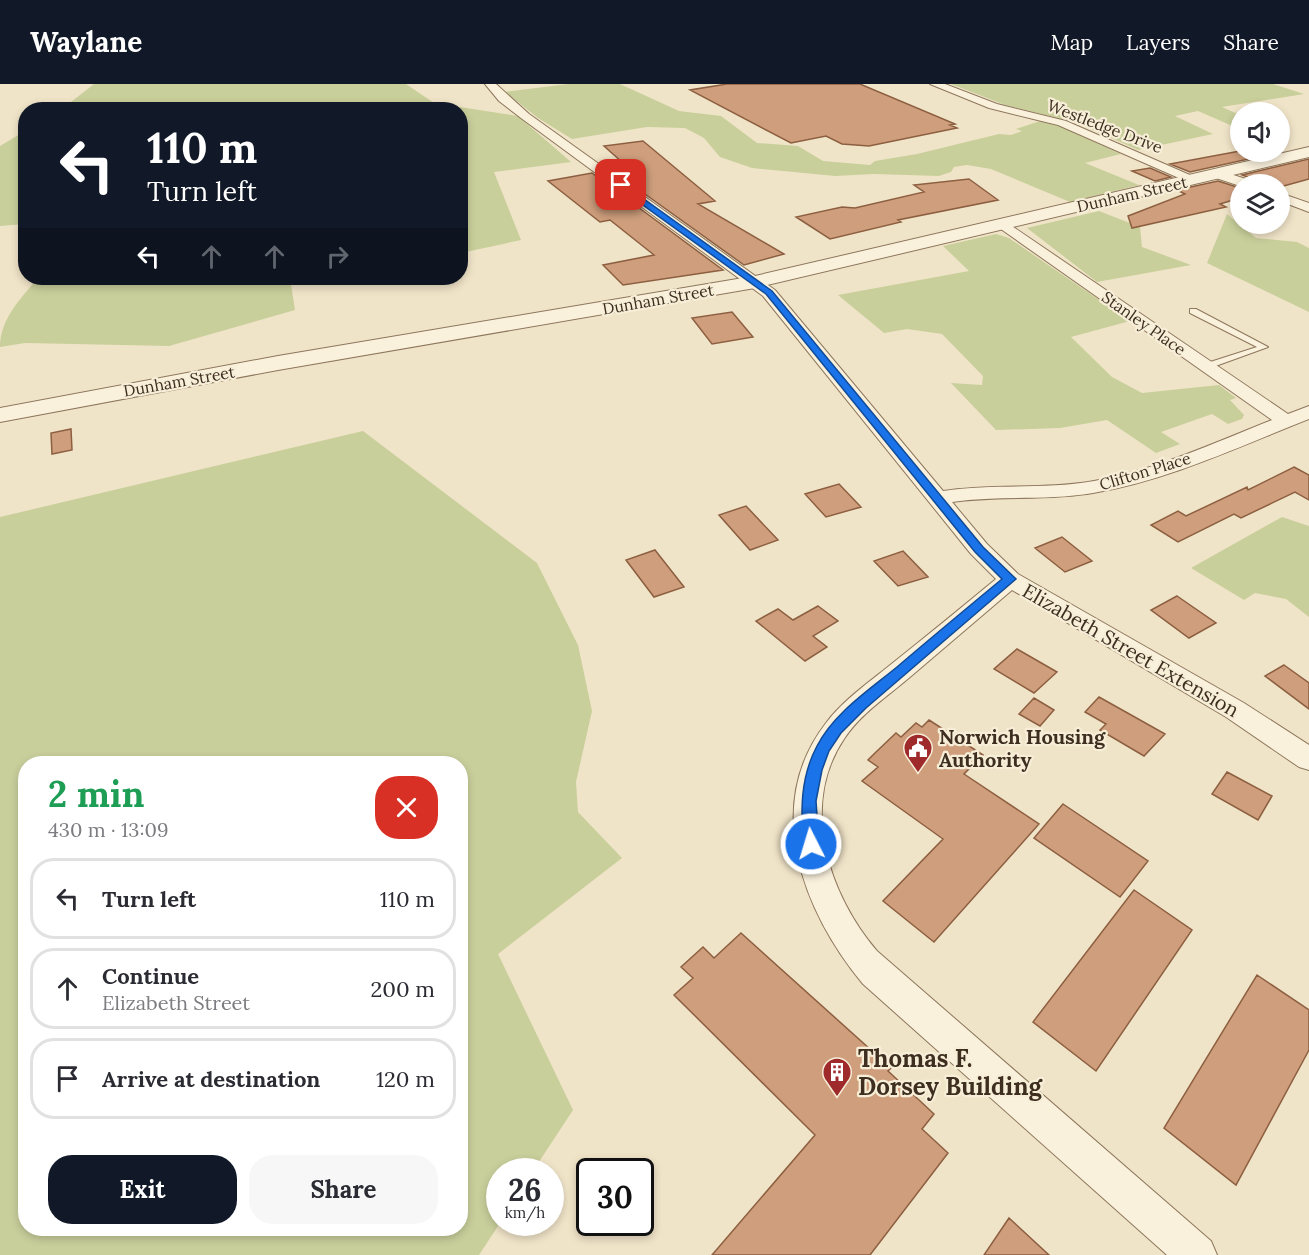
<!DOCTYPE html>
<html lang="en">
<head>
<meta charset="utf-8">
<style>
	body { margin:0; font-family:Lora,serif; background:#f7f7f7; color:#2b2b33; height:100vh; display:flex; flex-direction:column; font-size:22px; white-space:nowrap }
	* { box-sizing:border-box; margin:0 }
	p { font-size:20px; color:#7c7c81 }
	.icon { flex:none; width:33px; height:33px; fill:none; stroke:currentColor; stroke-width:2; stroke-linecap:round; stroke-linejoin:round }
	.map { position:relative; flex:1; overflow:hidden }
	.drawer { position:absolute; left:18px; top:672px; width:450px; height:480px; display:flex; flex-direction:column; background:#fff; border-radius:24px; box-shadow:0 3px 9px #0003 }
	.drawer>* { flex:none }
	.guide { position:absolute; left:18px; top:18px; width:450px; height:183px; border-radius:24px; box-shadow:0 3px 9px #0003; background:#111827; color:#fff; overflow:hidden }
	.buttons { position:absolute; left:1230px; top:18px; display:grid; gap:12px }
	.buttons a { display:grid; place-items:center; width:60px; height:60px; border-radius:50%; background:#fff; box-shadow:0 3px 9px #0003; font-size:30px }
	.speed { position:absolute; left:486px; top:1074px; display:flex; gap:12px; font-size:30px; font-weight:700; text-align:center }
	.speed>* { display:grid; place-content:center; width:78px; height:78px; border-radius:50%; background:#fff; box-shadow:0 3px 9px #0003; line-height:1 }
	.speed small { font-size:15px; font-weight:400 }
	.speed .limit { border:3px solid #111; border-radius:9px; background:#fff; color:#111 }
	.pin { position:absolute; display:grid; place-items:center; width:51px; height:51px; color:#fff; margin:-26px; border-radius:12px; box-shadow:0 3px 9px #0006 }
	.me { position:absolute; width:66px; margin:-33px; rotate:355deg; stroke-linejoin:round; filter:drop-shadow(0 0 4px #0008) }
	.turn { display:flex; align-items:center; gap:21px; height:126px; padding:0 30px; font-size:27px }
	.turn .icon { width:78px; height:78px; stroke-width:2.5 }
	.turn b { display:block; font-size:42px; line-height:51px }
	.lanes { display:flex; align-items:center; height:57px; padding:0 30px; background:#0003; justify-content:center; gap:30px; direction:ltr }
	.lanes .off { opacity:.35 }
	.round { display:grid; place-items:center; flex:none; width:63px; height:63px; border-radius:24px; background:#f7f7f7 }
	.overview { display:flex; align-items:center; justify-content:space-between; height:102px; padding:0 30px }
	h1 { font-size:36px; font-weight:700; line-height:45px; color:#1e9e55 }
	.cta { display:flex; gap:12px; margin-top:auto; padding:12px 30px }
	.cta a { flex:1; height:69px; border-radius:24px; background:#111827; color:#fff; font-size:24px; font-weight:700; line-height:69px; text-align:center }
	.cta a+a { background:#f7f7f7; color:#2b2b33 }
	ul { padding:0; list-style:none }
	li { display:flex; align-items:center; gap:18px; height:81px; margin:0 12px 9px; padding:0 18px; border:3px solid #e1e1e2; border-radius:24px }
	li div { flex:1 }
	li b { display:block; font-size:22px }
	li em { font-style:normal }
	header { display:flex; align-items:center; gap:36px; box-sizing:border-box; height:84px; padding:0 30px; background:#111827; color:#fff }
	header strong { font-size:28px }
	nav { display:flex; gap:33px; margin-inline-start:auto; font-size:21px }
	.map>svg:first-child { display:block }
	.green { fill:#c9cf9b; fill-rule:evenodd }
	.building { fill:#cf9f7d; stroke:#8d5f41; stroke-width:1.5 }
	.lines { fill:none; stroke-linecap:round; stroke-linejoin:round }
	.service-casing { stroke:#8d765c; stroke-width:2 }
	.minor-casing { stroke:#8d765c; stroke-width:2 }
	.tertiary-casing { stroke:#8d765c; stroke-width:2 }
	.service { fill:#faf1dc; fill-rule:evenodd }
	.minor { fill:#faf1dc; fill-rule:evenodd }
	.tertiary { fill:#faf1dc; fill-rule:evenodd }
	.route { fill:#1a73e8; stroke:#114b97; stroke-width:1.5 }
	.labels { text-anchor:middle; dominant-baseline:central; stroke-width:4.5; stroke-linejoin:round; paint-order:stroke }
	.far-street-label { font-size:16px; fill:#3d2e20; stroke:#f7eed8 }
	.street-label { font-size:20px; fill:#3d2e20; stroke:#f7eed8 }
	.poi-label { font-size:20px; font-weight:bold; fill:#3d2e20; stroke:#f7eed8; text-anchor:start }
	.near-poi-label { font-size:24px; font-weight:bold; fill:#3d2e20; stroke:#f7eed8; text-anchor:start }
</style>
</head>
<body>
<header>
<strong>Waylane</strong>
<nav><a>Map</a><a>Layers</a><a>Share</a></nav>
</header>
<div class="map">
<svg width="1309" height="1171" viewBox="0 0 1309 1171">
	<rect width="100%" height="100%" fill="#f0e4c8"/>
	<path class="green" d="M94 0H406L434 19 518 32 571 78 494 88 521 156 461 169 460 26 62 25Z
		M568 0H620L679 27 721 32 757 59 798 62 823 77 870 81 875 77 917 70 999 50 1011 51 1022 47 1016 45 1040 37 1061 43 1121 70 1085 79 1139 101 1070 118 991 85 967 81 954 83 951 88 939 92 874 90 835 92 752 84 720 73 704 54 685 44 647 43 572 55 538 34 505 8Z
		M951 0H1273L1304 10 1222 23 1240 31V43L1237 44 1198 27 1175 32 1213 50 1138 66 1078 39 1005 21Z
		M25 47V140L0 142V62Z
		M1099 127 1140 143 1142 163 1191 181 1097 198 1027 144Z
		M1227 130 1256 154 1297 158 1309 164V228L1207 179Z
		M996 150 1009 154 1130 237 1071 253 1112 293 1142 309 1219 301 1236 314 1230 316 1244 331 1242 335 1228 340 1212 330 1161 348 1180 360 1156 369 1107 336 1060 344 996 346 951 299 982 301 983 292 942 250 907 245 884 249 838 211 969 187 943 162Z
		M38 194H290L295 226 169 262 25 259 0 263C0 235 21 214 38 194Z
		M363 347 537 479 578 561 592 627 576 698 578 728 622 774 498 870 573 1026 533 1087 500 1088V1139L479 1171H0V433ZM26 680H460V1144H26Z
		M1282 433 1309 442V533L1286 515 1255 509 1244 516 1191 484Z"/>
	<path class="building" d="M727 0H860L955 40 950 41 957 44 869 62 842 60 826 52 791 59 690 6Z
		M643 57 715 117 698 120 784 170 744 181 610 85 621 83 617 80 623 79 604 62Z
		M1240 67 1280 68 1190 88 1170 80Z
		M1309 75V95L1280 103V100H1256L1253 95 1242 91Z
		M1150 84 1171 93 1155 97 1132 87Z
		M592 89 723 186 623 201 603 181 654 171 610 136 600 138 548 97Z
		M969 95 998 116 898 136 901 138 830 155 796 133 842 123 855 124 924 108 914 101Z
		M1218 97 1240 104V114L1220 120 1226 123 1132 144 1128 132 1185 110 1177 106Z
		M732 228 753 253 712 260 692 234Z
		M71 345 72 366 52 370 51 349Z
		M1294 383 1309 391V416L1295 408 1241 434 1234 430 1178 458 1151 441 1178 427 1186 432 1247 403 1248 406Z
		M839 400 861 423 826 433 805 410Z
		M746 422 778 456 750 466 719 431Z
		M1062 453 1092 477 1065 488 1035 464Z
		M655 466 684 503 654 513 626 476Z
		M903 467 928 493 898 502 874 477Z
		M1177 512 1216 539 1189 554 1151 526Z
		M818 522 838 537 813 552 827 563 805 577 756 537 778 525 793 536Z
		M1017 565 1057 588 1034 609 994 585Z
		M1284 581 1309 599V625L1265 592Z
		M1099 613 1165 650 1144 672 1100 646 1106 640 1085 628Z
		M1034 614 1054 626 1040 642 1019 630Z
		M929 636 983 671 964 690 1039 740 934 858 883 817 943 755 862 697 878 683 868 676 876 668 896 649 901 653 916 639 922 643Z
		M1227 688 1272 712 1258 736 1212 710Z
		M1063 720 1148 777 1120 813 1034 754Z
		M1134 806 1192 846 1096 987 1033 938Z
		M741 849 891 984 888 987 934 1030 922 1045 948 1069 870 1171H712L815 1051 674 911 693 894 681 883 703 863 714 874Z
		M1257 891 1309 926V966L1236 1101 1164 1044Z
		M1009 1134 1049 1171H984Z"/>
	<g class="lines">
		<g class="service-casing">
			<path id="service" d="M1190 225H1196L1268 263 1210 284H1204V280L1257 263 1190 229Z"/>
		</g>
		<g class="minor-casing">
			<path id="minor" d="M485 0H496L529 30 775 206 943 407C993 399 1044 406 1094 397 1156 386 1214 359 1272 336L998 143V137L1003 136 1288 330 1309 322V335C1238 363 1169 396 1093 409 1047 417 999 411 952 418L987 460 1018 490 1244 619 1309 661V686L1299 683 1226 633 1012 506C978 535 944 564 910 593 888 612 860 630 844 655 799 722 829 811 877 867L1211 1157 1217 1171H1167L863 900C803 828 762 722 826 639 844 615 871 597 894 578 928 551 962 523 996 495L971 470 763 212 521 34 499 17Z
				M930 0H945L997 20 1066 37 1199 95 1198 98H1188L1058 41 989 24Z
				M1218 86 1252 97 1254 100 1240 102 1213 93V87Z
				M1280 109 1309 119V128L1280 117Z"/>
		</g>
		<g class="tertiary-casing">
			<path id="tertiary" d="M1309 63V73L755 204 278 286 0 338V324L278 272 755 192Z"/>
		</g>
		<use href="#service" class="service"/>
		<use href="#minor" class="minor"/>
		<use href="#tertiary" class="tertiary"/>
	</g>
	<path class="route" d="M618 100H623L772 207 983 463 1016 495 866 624 841 649 829 667 822 686 816 717 819 760 817 765H805L803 760C801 726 800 694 817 662 834 629 869 606 897 583 932 553 967 524 1002 495L975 468 766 210 618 103Z"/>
	<defs>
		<g id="civic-pin" transform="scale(1.5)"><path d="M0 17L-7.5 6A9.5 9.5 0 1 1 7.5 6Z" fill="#9e2a2b" stroke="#f7eed8"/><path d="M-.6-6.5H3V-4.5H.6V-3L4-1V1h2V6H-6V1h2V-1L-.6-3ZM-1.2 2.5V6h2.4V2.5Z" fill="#fff"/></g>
		<g id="building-pin" transform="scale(1.5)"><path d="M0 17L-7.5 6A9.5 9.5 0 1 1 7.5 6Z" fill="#9e2a2b" stroke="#f7eed8"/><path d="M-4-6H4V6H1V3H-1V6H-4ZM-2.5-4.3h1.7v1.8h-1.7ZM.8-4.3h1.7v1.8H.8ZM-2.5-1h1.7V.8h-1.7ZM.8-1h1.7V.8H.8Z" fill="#fff"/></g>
	</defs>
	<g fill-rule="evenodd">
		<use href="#civic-pin" x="918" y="664"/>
		<use href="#building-pin" x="837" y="988"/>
	</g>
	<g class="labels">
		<g class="far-street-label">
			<text transform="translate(1105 42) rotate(21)">Westledge Drive</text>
			<text transform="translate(1132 110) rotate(-13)">Dunham Street</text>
			<text transform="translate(658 215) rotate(-10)">Dunham Street</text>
			<text transform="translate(1144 239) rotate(35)">Stanley Place</text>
			<text transform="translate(179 297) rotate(-10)">Dunham Street</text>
			<text transform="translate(1145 387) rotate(-17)">Clifton Place</text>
		</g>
		<g class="street-label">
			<text transform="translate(1131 566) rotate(30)">Elizabeth Street Extension</text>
		</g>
		<g class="poi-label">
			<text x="939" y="652">Norwich Housing<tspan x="939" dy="23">Authority</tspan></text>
		</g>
		<g class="near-poi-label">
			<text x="858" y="974">Thomas F.<tspan x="858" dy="28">Dorsey Building</tspan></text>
		</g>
	</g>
</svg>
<div class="buttons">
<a><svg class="icon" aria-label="sound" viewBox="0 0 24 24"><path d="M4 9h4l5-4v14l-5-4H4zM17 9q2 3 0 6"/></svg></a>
<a><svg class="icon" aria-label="layers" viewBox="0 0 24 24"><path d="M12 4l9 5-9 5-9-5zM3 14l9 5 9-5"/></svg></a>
</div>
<div class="speed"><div>26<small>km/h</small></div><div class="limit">30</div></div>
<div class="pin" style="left:621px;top:101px;background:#d93025"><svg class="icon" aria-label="arrive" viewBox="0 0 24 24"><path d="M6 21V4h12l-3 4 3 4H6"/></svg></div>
<svg class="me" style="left:811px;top:760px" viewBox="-20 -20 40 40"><circle r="17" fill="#1a73e8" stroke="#fff" stroke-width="3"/><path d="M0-11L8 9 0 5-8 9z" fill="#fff"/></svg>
<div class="guide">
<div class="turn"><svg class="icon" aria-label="left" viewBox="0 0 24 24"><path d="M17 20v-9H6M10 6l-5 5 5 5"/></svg><div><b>110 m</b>Turn left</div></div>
<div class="lanes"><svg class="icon" aria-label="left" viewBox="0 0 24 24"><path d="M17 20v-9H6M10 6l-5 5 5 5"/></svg><svg class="icon off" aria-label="ahead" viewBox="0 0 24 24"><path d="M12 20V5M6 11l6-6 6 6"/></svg><svg class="icon off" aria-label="ahead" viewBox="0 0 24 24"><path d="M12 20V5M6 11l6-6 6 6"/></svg><svg class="icon off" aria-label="right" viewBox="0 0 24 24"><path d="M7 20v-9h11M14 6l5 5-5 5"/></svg></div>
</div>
<section class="drawer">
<div class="overview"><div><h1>2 min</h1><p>430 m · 13:09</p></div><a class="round" style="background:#d93025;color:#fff"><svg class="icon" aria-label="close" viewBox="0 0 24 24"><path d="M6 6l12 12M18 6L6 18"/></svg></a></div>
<ul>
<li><svg class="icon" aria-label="left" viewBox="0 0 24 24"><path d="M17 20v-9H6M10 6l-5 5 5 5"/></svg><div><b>Turn left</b></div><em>110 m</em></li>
<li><svg class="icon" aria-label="ahead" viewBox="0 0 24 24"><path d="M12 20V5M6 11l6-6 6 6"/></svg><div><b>Continue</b><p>Elizabeth Street</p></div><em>200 m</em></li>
<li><svg class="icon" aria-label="arrive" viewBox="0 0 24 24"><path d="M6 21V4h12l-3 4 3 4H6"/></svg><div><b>Arrive at destination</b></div><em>120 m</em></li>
</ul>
<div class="cta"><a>Exit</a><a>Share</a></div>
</section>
</div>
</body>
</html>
